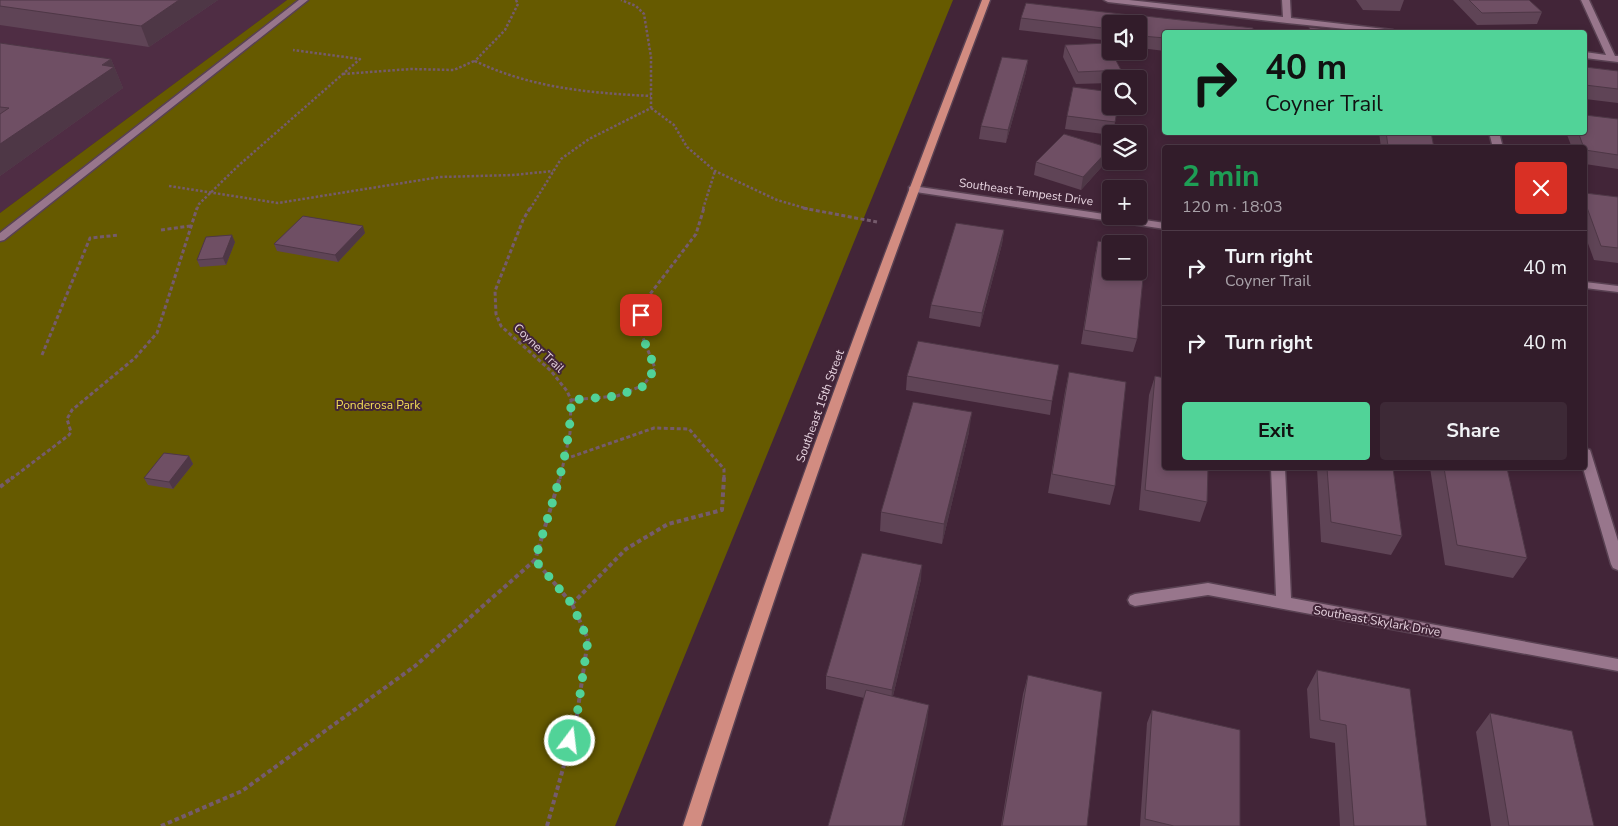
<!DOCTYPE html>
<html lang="en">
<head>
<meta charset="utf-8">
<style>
	body { margin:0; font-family:"Nunito Sans",sans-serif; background:#3d2936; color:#f1f3f6; height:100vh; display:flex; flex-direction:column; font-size:19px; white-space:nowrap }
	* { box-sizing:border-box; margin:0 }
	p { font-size:16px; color:#a8a1a8 }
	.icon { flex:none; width:28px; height:28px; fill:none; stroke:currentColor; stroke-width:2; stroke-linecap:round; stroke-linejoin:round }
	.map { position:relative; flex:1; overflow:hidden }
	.drawer { position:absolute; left:1162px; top:145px; width:425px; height:325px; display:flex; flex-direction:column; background:#321c2a; border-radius:5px; box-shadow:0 2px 8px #0003,0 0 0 1px #4d3a47 }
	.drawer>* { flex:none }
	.hud { position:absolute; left:1162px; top:30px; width:425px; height:105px; border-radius:5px; box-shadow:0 2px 8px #0003,0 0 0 1px #4d3a47; background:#51d398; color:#111; overflow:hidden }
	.buttons { position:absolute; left:1102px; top:15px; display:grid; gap:10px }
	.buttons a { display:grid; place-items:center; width:45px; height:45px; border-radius:5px; background:#321c2a; box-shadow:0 2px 8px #0003,0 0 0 1px #4d3a47; font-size:25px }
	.pin { position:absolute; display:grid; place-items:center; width:42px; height:42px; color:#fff; margin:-21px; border-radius:10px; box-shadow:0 2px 8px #0006 }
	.me { position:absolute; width:55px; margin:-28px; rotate:15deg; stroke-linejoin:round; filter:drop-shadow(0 0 4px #0008) }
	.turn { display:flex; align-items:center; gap:18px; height:105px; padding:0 20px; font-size:22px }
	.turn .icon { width:65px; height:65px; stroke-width:2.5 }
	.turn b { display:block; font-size:35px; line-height:42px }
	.round { display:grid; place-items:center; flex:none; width:52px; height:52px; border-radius:5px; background:#3d2936 }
	.overview { display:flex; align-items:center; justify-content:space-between; height:85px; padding:0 20px }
	h1 { font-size:30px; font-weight:700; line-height:38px; color:#1e9e55 }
	.cta { display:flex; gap:10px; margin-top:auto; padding:10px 20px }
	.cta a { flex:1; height:58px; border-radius:5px; background:#51d398; color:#111; font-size:20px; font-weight:700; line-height:58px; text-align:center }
	.cta a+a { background:#3d2936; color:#f1f3f6 }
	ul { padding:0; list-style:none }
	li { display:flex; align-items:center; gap:15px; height:75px; padding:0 20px; border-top:1px solid #4d3a47 }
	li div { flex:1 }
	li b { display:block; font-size:19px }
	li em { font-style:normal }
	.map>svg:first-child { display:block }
	.built { fill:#4f2d44 }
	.green { fill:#665a00 }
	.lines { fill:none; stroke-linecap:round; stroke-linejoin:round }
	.minor-casing { stroke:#594152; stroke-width:3 }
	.major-casing { stroke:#594152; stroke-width:3 }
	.path-far2 { stroke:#755b6c; stroke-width:2.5; stroke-dasharray:2.5 2; stroke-linecap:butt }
	.path-far1 { stroke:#755b6c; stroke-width:3; stroke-dasharray:4 2.5; stroke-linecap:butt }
	.path { stroke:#755b6c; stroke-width:4; stroke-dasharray:4.5 3; stroke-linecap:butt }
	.minor { fill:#98768c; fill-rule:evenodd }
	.major { fill:#d28c81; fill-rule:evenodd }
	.wall { fill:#5f4456 }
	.shaded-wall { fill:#4e3746 }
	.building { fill:#6f4f64; stroke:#4e3746 }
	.route { stroke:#51d398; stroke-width:9; stroke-dasharray:0 16.2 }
	.labels { text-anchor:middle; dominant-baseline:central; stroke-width:4; stroke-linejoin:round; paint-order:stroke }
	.street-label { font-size:12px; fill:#e7d4e0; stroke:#422538 }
	.park-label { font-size:12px; fill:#f5df56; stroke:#422538 }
</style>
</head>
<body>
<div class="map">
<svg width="1618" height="826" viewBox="0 0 1618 826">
	<rect width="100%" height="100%" fill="#422538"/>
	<path class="built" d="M0 0H287L0 213Z"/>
	<path class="green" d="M287 0H953L615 826H0V213Z"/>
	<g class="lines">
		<g class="minor-casing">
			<path id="minor" d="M299 0H308L4 240 0 241V233Z
				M1104 0H1129L1283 17 1282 0H1290L1291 18 1393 30 1397 32H1375L1287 23 1108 2Z
				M1581 0H1589L1615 56H1618V62L1585 58V52L1606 55Z
				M1489 132H1499L1503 148H1493Z
				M913 186 1165 223V229L909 191V187Z
				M1585 282 1618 286V292L1585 288Z
				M1585 448 1590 450 1591 453 1618 541V570L1613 568 1611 564 1583 468H1585Z
				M1271 468H1285L1291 598 1618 659V671L1208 595 1135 606 1130 604 1128 600 1130 596 1135 594 1208 583 1276 596Z"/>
		</g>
		<g class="major-casing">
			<path id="major" d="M982 0H990C887 273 788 547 701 826H683C774 547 876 273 982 0Z"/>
		</g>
		<path class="path-far2" d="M516 0 518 4 505 30 475 61C531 88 590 93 651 96
			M343 74 411 69 454 70 474 61
			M651 108 674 125 687 147 715 171 777 200 808 209
			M169 186 278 203 440 177 513 175 553 171
			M197 209 199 204 238 166 360 59 293 50
			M530 209 561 159 589 139 651 108V57L644 14 636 6 621 0
			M703 209 715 171"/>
		<path class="path-far1" d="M530 208 523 220 495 291 496 314 501 326 551 371 567 391 571 400 570 433 560 479
			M803 208 877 222
			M161 230 190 226
			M42 355 90 238 119 235
			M571 400 617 396 644 385 655 368 639 328 644 302 696 234 704 208
			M565 459 654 428 689 429 724 469V479
			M11 479 69 435 71 432 67 419 72 410 135 358 157 333 197 208"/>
		<path class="path" d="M0 487 13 477
			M572 604 626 549 668 524 722 510 724 477
			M161 826 242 791 415 666 535 560
			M547 826 576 722 588 639 572 604 535 560 560 477"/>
		<use href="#minor" class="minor"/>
		<use href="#major" class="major"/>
	</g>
	<path class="wall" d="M0 0H218L149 47 0 25Z
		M1356 0H1404L1400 11 1363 10Z
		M1453 0H1529L1542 12 1537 24 1477 25Z
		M1145 16 1165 32V51L1140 48 1142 28Z
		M1021 18 1111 24V41L1019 30Z
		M0 43 111 59 123 88 0 176Z
		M1065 45 1121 70 1119 79H1111V83L1076 84 1063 57Z
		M1028 60 1026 72 1006 143 979 139 981 126Z
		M1585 67 1618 71V103L1585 99Z
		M1067 116 1115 122 1113 134H1111V135L1065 129Z
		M1618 119V169L1585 164V148H1572L1566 132H1585Z
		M1379 132H1431L1434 148H1381Z
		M1110 148 1107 161 1081 190 1034 175 1036 162Z
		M1585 193 1618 197V263L1594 260 1585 235Z
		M1004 230 1002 244 980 327 929 318 931 305Z
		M365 233 338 262 277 251 274 244Z
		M1098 241 1137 339 1133 352 1081 344 1095 255Z
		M235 242 226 265 200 267 197 260Z
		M1165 312V357L1162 356Z
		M1069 372 1115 486 1110 505 1048 493 1065 391Z
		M907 376 1052 401 1050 415 906 390Z
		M1155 376 1207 502 1200 522 1139 510 1149 395Z
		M969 432 942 544 880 531 881 512Z
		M189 456 193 464 173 489 148 485 144 478Z
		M1317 468H1393L1402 536 1391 555 1321 542Z
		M1430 468H1507L1527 558 1513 578 1445 565Z
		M921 579 893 696 927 724 864 698 826 689V676Z
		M1317 670 1427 826H1340L1335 743 1310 738 1307 689Z
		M1028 675 1087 826H1001L1023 694Z
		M1152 710 1240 826H1140L1147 723Z
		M1490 713 1594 826H1491L1476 732Z"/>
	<path class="shaded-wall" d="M179 0H218L149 47 141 26Z
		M111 59 123 88 0 176V144Z
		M1028 60 1026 72 1006 143 1008 130Z
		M1110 148 1107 161 1081 190 1083 177Z
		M363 226 365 233 338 262 335 255Z
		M1004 230 1002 244 980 327 982 313Z
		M232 235 235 242 226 265 223 258Z
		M972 412 969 432 942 544 944 524Z
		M189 456 193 464 173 489 169 482Z
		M922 565 921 579 891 704 892 690Z
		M929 705 927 724 904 826H902Z"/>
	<path class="building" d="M0 0H179L141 26 0 6Z
		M1469 0H1529L1542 12 1482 13Z
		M1026 3 1130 15 1129 24H1111V29L1021 18Z
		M1145 16 1253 28V32H1165V38L1142 36Z
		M1309 27 1353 32H1310Z
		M0 43 111 59 102 65 114 67 0 144V114L9 108 0 107Z
		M1107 43 1121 70 1078 72 1065 45Z
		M1002 57 1028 60 1008 130 981 126Z
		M1585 67 1618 71V89L1585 85Z
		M1073 87 1111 92V106H1118L1115 122 1067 116Z
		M1585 115 1618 119V155L1585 150V148H1584L1578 132H1585Z
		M1386 132H1431L1434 148H1400L1388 146Z
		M1064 134 1110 148 1083 177 1036 162Z
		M1585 193 1618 197V248L1601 246 1585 202Z
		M303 216 363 226 335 255 274 244Z
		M956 223 1004 230 982 313 931 305Z
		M232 235 223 258 197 260 206 237Z
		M1098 241 1115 244H1111V271H1139V247L1146 248 1137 339 1084 330Z
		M918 341 1059 365 1052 401 907 376Z
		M1069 372 1126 382 1115 486 1052 474Z
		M1155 376 1165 378V468H1208L1207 502 1145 490Z
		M913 402 972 412 944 524 881 512Z
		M164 453 189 456 169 482 144 478Z
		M1327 468H1393L1402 536 1331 522Z
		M1444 468H1507L1527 558 1457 545Z
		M862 553 922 565 892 690 826 676Z
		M1317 670 1410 689 1427 826H1354L1346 725 1320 720Z
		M1028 675 1102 692 1087 826H1002Z
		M866 690 929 705 902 826H828Z
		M1152 710 1240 730V826H1174L1145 819Z
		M1490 713 1572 731 1594 826H1509Z"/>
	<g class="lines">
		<path class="route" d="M570 741 576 722 588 640 572 604 535 560C550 507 571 455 571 400L617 396 644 386 655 368 639 328 641 315"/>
	</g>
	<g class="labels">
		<g class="street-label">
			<text transform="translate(1026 192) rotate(8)">Southeast Tempest Drive</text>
			<text transform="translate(539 348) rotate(44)">Coyner Trail</text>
			<text transform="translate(820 406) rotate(-70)">Southeast 15th Street</text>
			<text transform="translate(1377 621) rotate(10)">Southeast Skylark Drive</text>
		</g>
		<g class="park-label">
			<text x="378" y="405">Ponderosa Park</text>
		</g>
	</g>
</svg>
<div class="buttons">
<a><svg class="icon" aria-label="sound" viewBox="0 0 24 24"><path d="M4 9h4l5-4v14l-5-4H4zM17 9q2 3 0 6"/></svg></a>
<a><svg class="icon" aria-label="search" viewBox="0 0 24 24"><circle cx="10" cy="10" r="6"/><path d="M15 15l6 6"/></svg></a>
<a><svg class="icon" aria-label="layers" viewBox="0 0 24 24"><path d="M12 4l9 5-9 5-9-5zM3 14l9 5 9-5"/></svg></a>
<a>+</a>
<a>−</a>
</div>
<div class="pin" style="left:641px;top:315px;background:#d93025"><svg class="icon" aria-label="arrive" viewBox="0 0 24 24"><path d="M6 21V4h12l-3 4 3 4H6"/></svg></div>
<svg class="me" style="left:570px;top:741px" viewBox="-20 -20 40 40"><circle r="17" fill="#51d398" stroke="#fff" stroke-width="3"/><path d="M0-11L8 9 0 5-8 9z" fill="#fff"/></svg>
<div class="hud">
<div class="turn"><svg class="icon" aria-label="right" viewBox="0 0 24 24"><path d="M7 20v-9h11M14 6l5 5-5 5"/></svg><div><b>40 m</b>Coyner Trail</div></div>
</div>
<section class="drawer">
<div class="overview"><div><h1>2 min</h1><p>120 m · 18:03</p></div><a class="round" style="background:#d93025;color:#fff"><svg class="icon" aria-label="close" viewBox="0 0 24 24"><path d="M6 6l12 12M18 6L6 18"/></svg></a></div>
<ul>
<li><svg class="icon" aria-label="right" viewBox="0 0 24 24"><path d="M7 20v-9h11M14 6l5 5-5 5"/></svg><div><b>Turn right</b><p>Coyner Trail</p></div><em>40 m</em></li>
<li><svg class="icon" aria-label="right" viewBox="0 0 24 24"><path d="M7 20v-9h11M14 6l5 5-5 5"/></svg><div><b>Turn right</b></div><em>40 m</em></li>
</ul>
<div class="cta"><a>Exit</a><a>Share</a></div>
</section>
</div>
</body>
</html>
